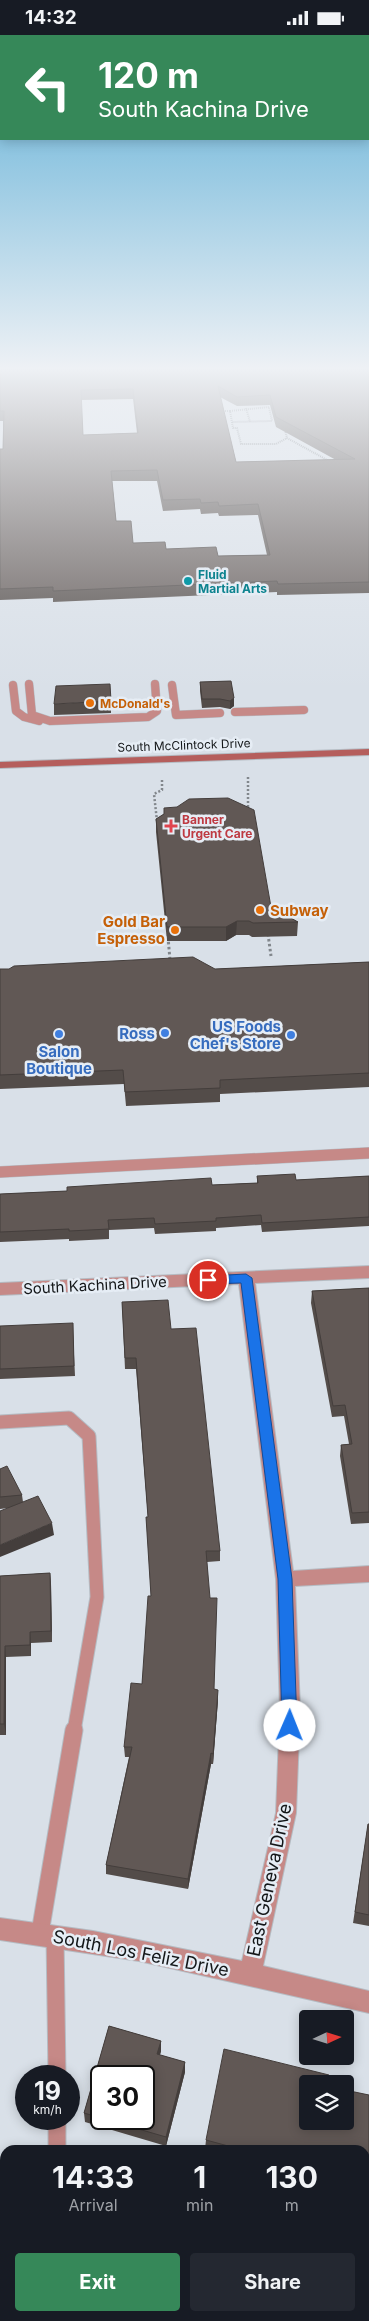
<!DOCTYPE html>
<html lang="en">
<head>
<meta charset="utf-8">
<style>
	body { margin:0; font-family:Inter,sans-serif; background:#242831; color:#f1f3f6; height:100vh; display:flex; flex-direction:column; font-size:19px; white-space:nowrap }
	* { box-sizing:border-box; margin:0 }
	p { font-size:16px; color:#9ea1a6 }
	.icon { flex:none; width:28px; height:28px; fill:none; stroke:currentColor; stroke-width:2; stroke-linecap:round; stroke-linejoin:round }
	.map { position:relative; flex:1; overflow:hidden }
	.side { position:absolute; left:0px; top:2110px; width:370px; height:176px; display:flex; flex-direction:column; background:#171b24; border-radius:15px 15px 0 0; box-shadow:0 2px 12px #0003 }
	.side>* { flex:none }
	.banner { position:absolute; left:0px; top:0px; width:370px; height:105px; box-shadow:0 2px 12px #0003; background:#368859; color:#fff; overflow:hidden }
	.needle { width:32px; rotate:86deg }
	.fabs { position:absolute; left:299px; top:1975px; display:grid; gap:10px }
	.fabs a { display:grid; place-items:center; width:55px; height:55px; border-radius:5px; background:#171b24; box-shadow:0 2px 12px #0003; font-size:25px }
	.speed { position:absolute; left:15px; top:2030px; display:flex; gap:10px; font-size:25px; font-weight:700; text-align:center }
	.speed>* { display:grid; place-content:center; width:65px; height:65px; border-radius:50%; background:#171b24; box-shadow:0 2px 12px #0003; line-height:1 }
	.speed small { font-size:12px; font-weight:400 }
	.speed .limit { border:2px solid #111; border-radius:8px; background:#fff; color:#111 }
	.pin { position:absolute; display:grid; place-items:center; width:42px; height:42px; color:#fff; margin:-21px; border:2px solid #fff; border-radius:50%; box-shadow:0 1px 5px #0007 }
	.me { position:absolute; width:55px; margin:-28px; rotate:1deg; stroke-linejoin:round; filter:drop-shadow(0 0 4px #0008) }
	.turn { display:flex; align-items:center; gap:18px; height:105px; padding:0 15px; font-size:22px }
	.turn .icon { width:65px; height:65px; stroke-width:2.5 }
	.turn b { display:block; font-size:35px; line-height:42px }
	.eta { display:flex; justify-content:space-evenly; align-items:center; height:85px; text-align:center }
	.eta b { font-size:30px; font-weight:700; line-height:35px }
	.button { display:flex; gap:10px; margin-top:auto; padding:10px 15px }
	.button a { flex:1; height:58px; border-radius:5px; background:#368859; color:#fff; font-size:20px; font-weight:700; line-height:58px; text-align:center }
	.button a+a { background:#242831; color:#f1f3f6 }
	.status { display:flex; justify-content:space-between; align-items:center; height:35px; padding:0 25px; background:#171b24; direction:ltr }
	.status svg { height:14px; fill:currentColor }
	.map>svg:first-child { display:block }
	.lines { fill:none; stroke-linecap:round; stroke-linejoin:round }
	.lane-far3-casing { stroke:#b5bcc3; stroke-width:9 }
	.lane-far2-casing { stroke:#b5bcc3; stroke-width:12 }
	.lane-far1-casing { stroke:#b5bcc3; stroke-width:15 }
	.lane-casing { stroke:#b5bcc3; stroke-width:19 }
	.street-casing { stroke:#b5bcc3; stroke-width:2 }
	.secondary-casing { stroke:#b5bcc3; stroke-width:2 }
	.path-far2 { stroke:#82878c; stroke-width:2; stroke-dasharray:1 1; stroke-linecap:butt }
	.path-far1 { stroke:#82878c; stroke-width:2.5; stroke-dasharray:2 2; stroke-linecap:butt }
	.path { stroke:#82878c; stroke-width:3; stroke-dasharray:2.5 2.5; stroke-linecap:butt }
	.lane-far3 { stroke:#c68987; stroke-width:8 }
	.lane-far2 { stroke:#c68987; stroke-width:11 }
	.lane-far1 { stroke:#c68987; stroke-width:13 }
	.lane { stroke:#c68987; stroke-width:17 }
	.street { fill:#c68987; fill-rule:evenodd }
	.secondary { fill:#b55e5c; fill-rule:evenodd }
	.wall { fill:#534c49; fill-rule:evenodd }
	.shaded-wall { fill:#443e3c }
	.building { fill:#615855; stroke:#443e3c; fill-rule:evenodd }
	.route { fill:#1a73e8; stroke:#114b97 }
	.culture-dot { fill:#0f9aa8; stroke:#e6edf5; stroke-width:2 }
	.food-dot { fill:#e8710a; stroke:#e6edf5; stroke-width:2 }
	.health-dot { fill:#e0444e; stroke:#e6edf5; stroke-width:2 }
	.shop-dot { fill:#3f7fe0; stroke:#e6edf5; stroke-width:2 }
	.labels { text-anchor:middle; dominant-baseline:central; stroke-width:5; stroke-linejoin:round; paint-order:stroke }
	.far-culture-label { font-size:12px; font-weight:bold; fill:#0d838f; stroke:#e6edf5; text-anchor:start }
	.far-food-label { font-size:12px; font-weight:bold; fill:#c56008; stroke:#e6edf5; text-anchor:start }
	.far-street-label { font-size:12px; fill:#131618; stroke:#e6edf5 }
	.far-health-label { font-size:12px; font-weight:bold; fill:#be3a42; stroke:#e6edf5; text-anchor:start }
	.food-label { font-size:15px; font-weight:bold; fill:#c56008; stroke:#e6edf5; text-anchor:start }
	.shop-label { font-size:15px; font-weight:bold; fill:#366cbe; stroke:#e6edf5; text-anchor:end }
	.street-label { font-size:15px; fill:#131618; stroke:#e6edf5 }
	.near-street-label { font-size:18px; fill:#131618; stroke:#e6edf5 }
</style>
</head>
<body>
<div class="status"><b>14:32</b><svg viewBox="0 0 49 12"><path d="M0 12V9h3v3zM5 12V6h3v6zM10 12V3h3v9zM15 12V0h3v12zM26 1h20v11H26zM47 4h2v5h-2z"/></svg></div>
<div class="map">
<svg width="369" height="2286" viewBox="0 0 369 2286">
	<rect width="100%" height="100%" fill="#d9e0e8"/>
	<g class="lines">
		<g class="lane-far3-casing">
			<path id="lane-far3" d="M29 649 32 680 50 686 148 682 157 676 155 649
				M13 650 16 676 24 682 39 686
				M172 650 176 680 220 678
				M235 677 304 675"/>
		</g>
		<g class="lane-far2-casing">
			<path id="lane-far2" d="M0 1137 369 1118"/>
		</g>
		<g class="lane-far1-casing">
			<path id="lane-far1" d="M0 1387 69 1383 89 1401 97 1562 74 1696"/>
		</g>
		<g class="lane-casing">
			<path id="lane" d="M40 1898 74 1695
				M55 1901 57 2041
				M57 2084V2115
				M365 2250 369 2256"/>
		</g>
		<g class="street-casing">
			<path id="street" d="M369 1231V1243L255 1248 293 1536 369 1531V1547L295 1551 300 1674 296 1778 263 1931 369 1956V1978L139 1926 0 1905V1883L93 1896 242 1926 276 1778 280 1674 276 1544 239 1249 0 1260V1248Z"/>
		</g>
		<g class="secondary-casing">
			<path id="secondary" d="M369 714V720L0 733V727Z"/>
		</g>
		<path class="path-far2" d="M246 373 250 387
			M221 376H230L233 393H237L241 409H276L287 403
			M230 376 269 372 272 386 232 387
			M285 395 287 403 329 426"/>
		<path class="path-far1" d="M248 742V775
			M157 786 154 759 162 755V745"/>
		<path class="path" d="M268 899 271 921
			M168 902 170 925"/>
		<use href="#lane-far3" class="lane-far3"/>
		<use href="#lane-far2" class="lane-far2"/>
		<use href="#lane-far1" class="lane-far1"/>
		<use href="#lane" class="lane"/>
		<use href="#street" class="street"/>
		<use href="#secondary" class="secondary"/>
	</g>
	<path class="wall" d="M0 334H369V558L277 560V557L53 567V563L0 565V414H3V386H0ZM220 362 237 371 270 370 276 392 336 425 236 427ZM133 364 137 398 83 400 81 365ZM112 446H157L163 476 200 474 201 479 218 478 219 481 258 480 267 520 218 521 166 514 133 508 116 486Z
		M231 646 234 671 230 674 220 672 202 673 200 656V647Z
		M111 666V678L54 680V669Z
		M164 773 271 872 298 887 297 901 252 902 249 900H236L226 906H167L156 797V784L164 779Z
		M369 927V1052L220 1059V1067L126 1071 124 1049 0 1054V934H215Z
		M257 1141 296 1145 369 1141V1191L262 1197 261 1190 216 1193V1196L155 1199 154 1193 109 1195V1204L69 1206V1204L0 1207V1159L257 1148Z
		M369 1253V1488L351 1489 340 1421 341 1410 349 1409 344 1381 332 1382 311 1268 312 1256Z
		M122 1267 171 1294 220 1516V1526L207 1527 214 1654 218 1665 213 1729H211L188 1854 106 1839V1830L129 1722H125L124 1712 142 1649 151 1561 147 1493 146 1482H148L136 1334H125Z
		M0 1291 73 1298 75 1341 0 1344Z
		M0 1434 22 1460 23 1467 54 1500 8 1473 0 1474Z
		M50 1538 51 1549 52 1607 31 1608V1621L6 1622V1700H0V1541Z
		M368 1789H369V1891L353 1888Z
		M109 1991 161 2006V2016L160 2020 185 2027V2037L166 2111 85 2087 84 2078ZM101 2041H144V2084H101Z
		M308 2049 369 2060V2162L365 2161V2115L205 2114 206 2105Z"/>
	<path class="shaded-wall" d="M234 663V671L230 674V666Z
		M237 886 236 900 226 906V892Z
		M52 1488 54 1500 0 1522V1510Z
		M50 1538 51 1549 52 1607 51 1596Z
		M30 1597 31 1608V1621L30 1610Z
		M5 1611 6 1622V1700L4 1689Z
		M218 1655V1665L213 1729V1719Z
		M211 1718V1729L188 1854V1844Z
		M161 2006V2016L157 2029V2019Z
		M185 2027V2037L166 2111V2102Z"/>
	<path class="building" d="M0 334H369V547L278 549 277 546 53 556V552L0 554V414H3L4 376H0ZM218 351 237 362 270 360 276 382 355 424 236 427ZM133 354 138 398 83 400 81 355ZM157 435 163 465 200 464 201 468 218 467 219 471 258 469 270 520 218 521 216 512 166 514 165 507 133 508 131 486H116L111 436Z
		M231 646 234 663 230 666 220 664H202L200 647Z
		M110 649 111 666 54 669 56 651Z
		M228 763 254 775 271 872 298 887 253 888 249 886H237L226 892H167L156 784 164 779V773L177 772 189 764Z
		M193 922 215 934 369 927V1038L220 1045V1053L125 1057 123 1035 0 1040V934H9L14 931Z
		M295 1139 296 1145 369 1141V1182L262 1188 261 1180 216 1183V1186L155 1189 154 1183 108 1185 109 1194 69 1196V1194L0 1197V1159L67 1156V1152L211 1143 212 1150 258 1148 257 1141Z
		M369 1253V1477L352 1478 341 1410 352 1409 345 1370 333 1371 312 1256Z
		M168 1265 171 1294 196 1293 220 1516H206L210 1563H217L214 1654 218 1655 213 1719 211 1718 188 1844 106 1830 132 1712H124L131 1648 142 1649 148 1561H151L146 1482H148L136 1323H125L122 1267Z
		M73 1288 74 1331 0 1334V1291Z
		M7 1431 22 1460 0 1462V1434Z
		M38 1461 52 1488 0 1510V1476Z
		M50 1538 51 1596 30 1597V1610L5 1611 4 1689H0V1541Z
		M368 1789H369V1880L355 1877Z
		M109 1991 161 2006 157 2019 185 2027 166 2102 104 2084H144V2041H101V2083L84 2078Z
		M224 2014 329 2040 327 2049H308V2086H345V2055L369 2060V2153L365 2152V2115H243L206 2105Z
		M0 2268H5V2281H33V2286H0Z
		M72 2281H191L190 2286H71Z"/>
	<linearGradient id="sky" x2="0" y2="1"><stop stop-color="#5caed6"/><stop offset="0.51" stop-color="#eef1f5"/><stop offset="1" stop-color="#eef1f5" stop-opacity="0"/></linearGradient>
	<rect width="369" height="654" fill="url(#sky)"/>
	<path class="route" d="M246 1239 252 1243 292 1544 297 1691 295 1696 290 1698 284 1696 282 1691 278 1544 241 1248 208 1249 202 1245 208 1241Z"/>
	<circle class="culture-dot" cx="188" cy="546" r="5"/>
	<g class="food-dot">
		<circle cx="90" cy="668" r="5"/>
		<circle cx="260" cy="875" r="5"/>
		<circle cx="175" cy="895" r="5"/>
	</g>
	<path class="health-dot" d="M168.5 783.5h5v5h5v5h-5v5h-5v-5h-5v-5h5z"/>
	<g class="shop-dot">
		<circle cx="165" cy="998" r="5"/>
		<circle cx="59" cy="999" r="5"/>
		<circle cx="291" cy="1000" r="5"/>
	</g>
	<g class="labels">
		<g class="far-culture-label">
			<text x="198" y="539">Fluid<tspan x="198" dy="14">Martial Arts</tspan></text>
		</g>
		<g class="far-food-label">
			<text x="100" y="668">McDonald's</text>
		</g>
		<g class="far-street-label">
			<text transform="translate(184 710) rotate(-2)">South McClintock Drive</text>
		</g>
		<g class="far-health-label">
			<text x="182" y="784">Banner<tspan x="182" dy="14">Urgent Care</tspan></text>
		</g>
		<g class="food-label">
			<text x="270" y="875">Subway</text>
			<text x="165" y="886" text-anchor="end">Gold Bar<tspan x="165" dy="17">Espresso</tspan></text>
		</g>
		<g class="shop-label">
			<text x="281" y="991">US Foods<tspan x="281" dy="17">Chef's Store</tspan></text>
			<text x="155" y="998">Ross</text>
			<text x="59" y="1016" text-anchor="middle">Salon<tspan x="59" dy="17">Boutique</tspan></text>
		</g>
		<g class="street-label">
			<text transform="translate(95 1250) rotate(-3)">South Kachina Drive</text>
		</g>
		<g class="near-street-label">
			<text transform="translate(269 1845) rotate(-78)">East Geneva Drive</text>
			<text transform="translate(141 1918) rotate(11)">South Los Feliz Drive</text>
		</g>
	</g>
</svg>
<div class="fabs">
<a><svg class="needle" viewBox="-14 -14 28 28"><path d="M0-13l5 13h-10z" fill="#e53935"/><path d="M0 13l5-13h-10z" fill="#9ea1a6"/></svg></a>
<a><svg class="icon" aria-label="layers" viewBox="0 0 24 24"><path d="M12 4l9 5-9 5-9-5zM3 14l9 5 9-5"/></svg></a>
</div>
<div class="speed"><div>19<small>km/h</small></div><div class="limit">30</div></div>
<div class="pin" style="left:208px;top:1245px;background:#d93025"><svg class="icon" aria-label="arrive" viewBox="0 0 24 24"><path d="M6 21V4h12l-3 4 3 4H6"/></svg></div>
<svg class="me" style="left:290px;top:1691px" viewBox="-20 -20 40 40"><circle r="19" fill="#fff"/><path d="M0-13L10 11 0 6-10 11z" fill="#1a73e8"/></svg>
<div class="banner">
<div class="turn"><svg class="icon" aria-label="left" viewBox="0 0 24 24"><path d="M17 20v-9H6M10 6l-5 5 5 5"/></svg><div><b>120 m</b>South Kachina Drive</div></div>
</div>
<section class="side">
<div class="eta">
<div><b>14:33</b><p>Arrival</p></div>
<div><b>1</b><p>min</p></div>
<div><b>130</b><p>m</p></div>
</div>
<div class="button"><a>Exit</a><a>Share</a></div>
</section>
</div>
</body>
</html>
